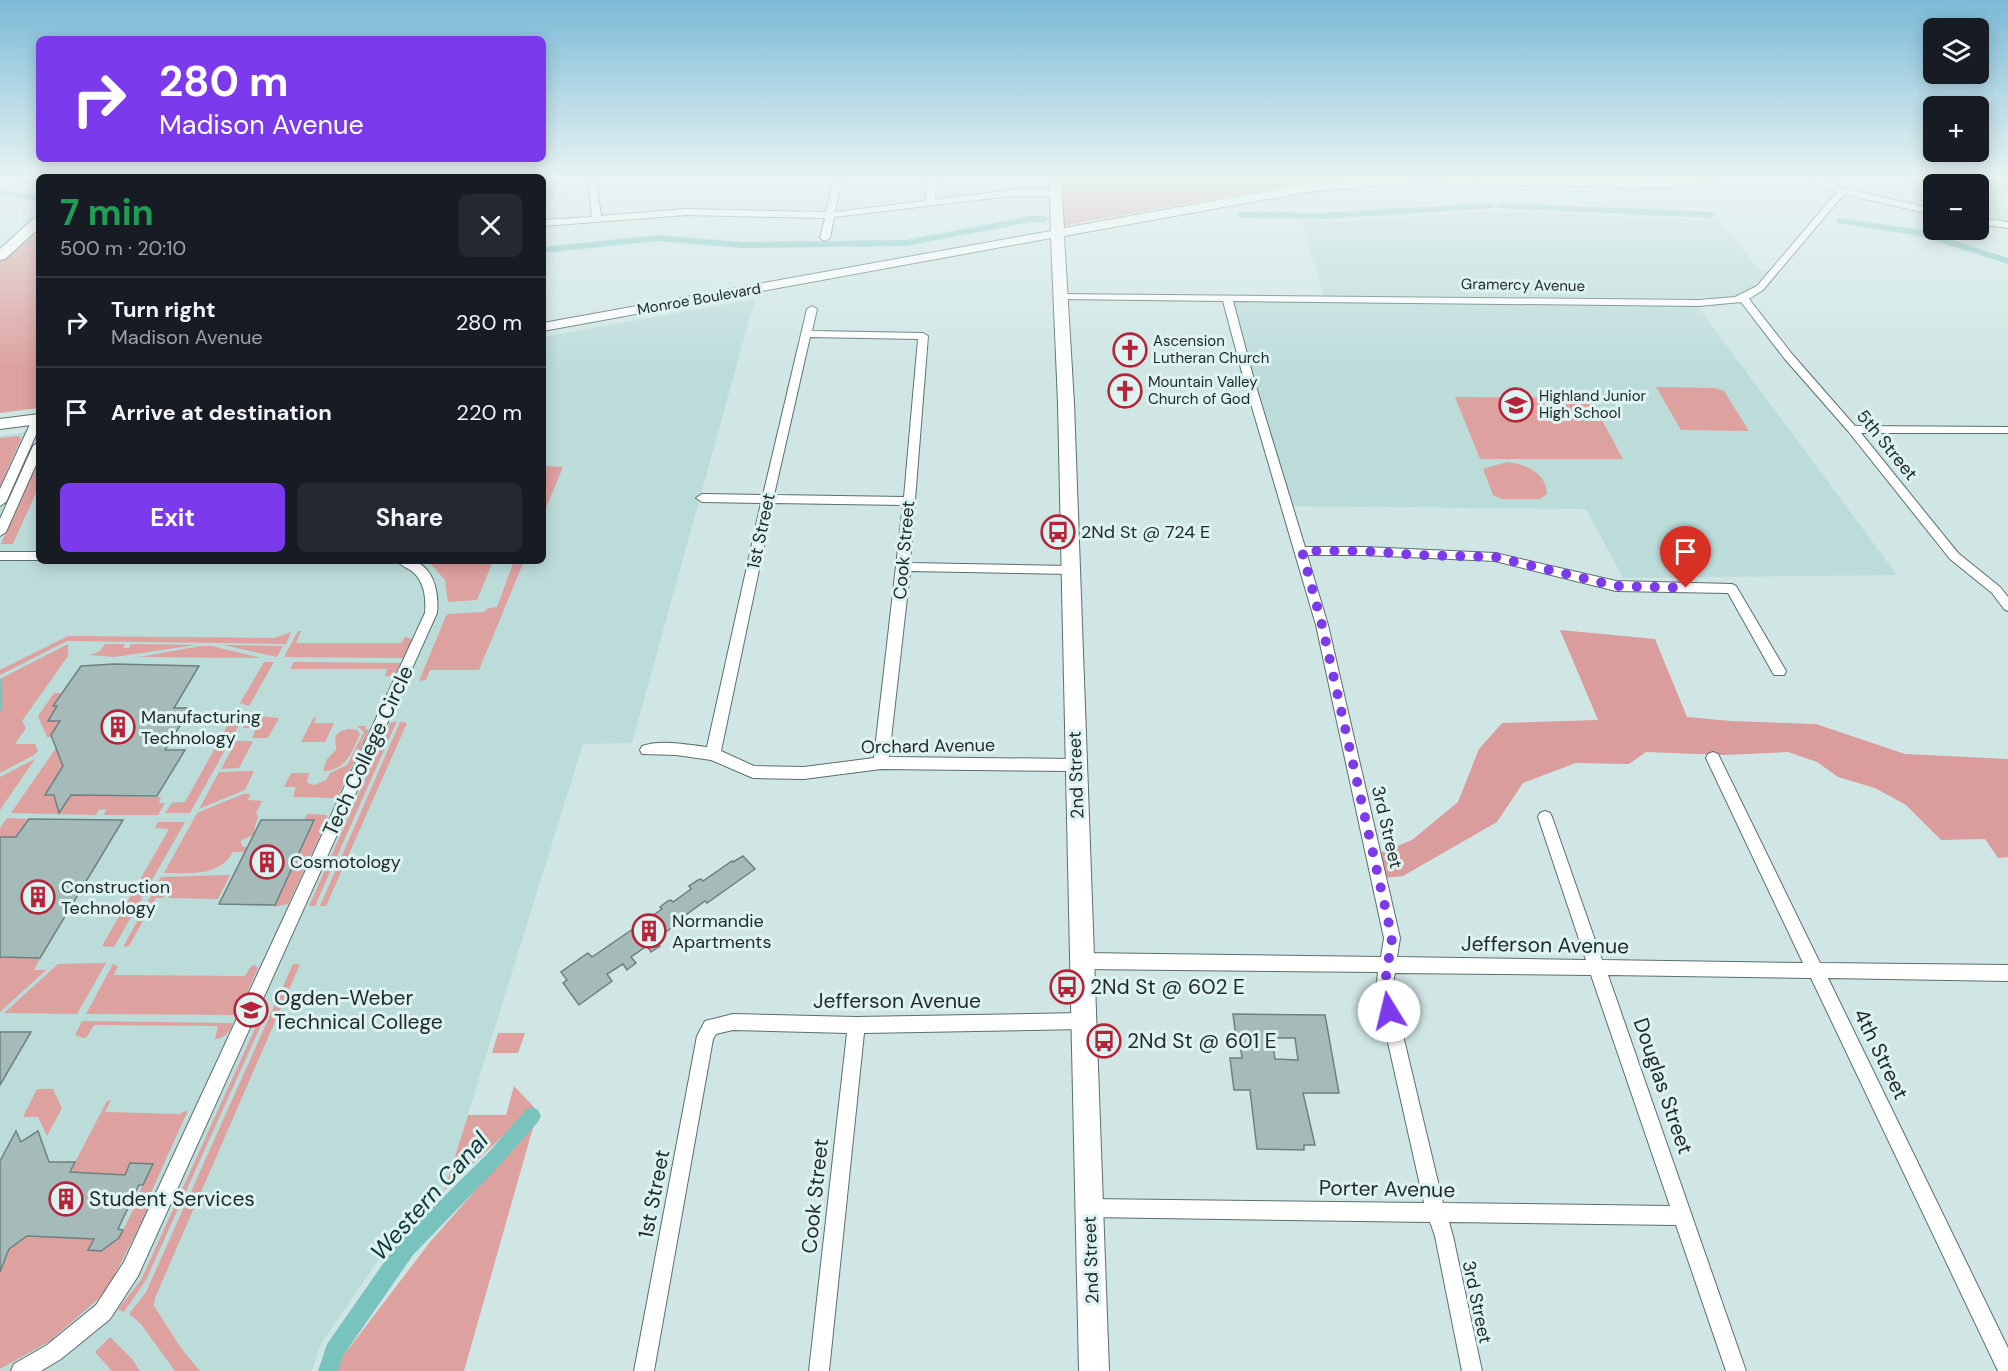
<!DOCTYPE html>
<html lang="en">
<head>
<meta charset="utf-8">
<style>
	body { margin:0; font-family:"DM Sans",sans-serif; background:#242831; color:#f1f3f6; height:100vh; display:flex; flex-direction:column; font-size:22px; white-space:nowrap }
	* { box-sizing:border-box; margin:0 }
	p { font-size:20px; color:#9ea1a6 }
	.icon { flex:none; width:33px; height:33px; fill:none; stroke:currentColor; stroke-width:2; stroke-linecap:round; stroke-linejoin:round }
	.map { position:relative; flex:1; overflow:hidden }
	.sheet { position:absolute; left:36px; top:174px; width:510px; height:390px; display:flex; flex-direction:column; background:#171b24; border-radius:9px; box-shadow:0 3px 15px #0003 }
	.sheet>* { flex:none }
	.hud { position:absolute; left:36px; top:36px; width:510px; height:126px; border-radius:9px; box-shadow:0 3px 15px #0003; background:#7c3aed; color:#fff; overflow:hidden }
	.controls { position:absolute; left:1923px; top:18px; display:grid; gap:12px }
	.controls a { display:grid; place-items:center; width:66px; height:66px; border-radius:9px; background:#171b24; box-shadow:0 3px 15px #0003; font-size:30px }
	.pin { position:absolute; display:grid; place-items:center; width:51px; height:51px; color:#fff; margin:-62px -26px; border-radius:50% 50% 50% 0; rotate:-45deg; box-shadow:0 0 6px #0007 }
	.pin .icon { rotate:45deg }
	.me { position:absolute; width:66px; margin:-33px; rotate:351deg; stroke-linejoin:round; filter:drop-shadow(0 0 4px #0008) }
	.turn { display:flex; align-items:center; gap:21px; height:126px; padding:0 24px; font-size:27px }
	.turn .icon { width:78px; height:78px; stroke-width:2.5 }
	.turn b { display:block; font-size:42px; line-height:51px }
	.round { display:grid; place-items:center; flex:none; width:63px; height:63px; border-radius:9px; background:#242831 }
	.headline { display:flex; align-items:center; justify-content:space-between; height:102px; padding:0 24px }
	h1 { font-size:36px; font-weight:700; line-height:45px; color:#1e9e55 }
	.button { display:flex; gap:12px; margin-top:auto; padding:12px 24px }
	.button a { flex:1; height:69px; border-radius:9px; background:#7c3aed; color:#fff; font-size:24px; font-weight:700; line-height:69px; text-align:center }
	.button a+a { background:#242831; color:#f1f3f6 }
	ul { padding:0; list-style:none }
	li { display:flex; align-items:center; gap:18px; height:90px; padding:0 24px; border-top:2px solid #363941 }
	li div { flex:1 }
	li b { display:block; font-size:22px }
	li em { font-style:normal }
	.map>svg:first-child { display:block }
	.built { fill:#bcdcda }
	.green { fill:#dda1a0 }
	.forest { fill:#da9c9c }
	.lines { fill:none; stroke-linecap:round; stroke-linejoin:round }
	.stream { stroke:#79c3be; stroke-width:4 }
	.canal { fill:#79c3be; fill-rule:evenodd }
	.building { fill:#a5bbb9; stroke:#6d8280; stroke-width:1.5; fill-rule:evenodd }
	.street-casing { stroke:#5b6f6e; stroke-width:2 }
	.secondary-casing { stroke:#5b6f6e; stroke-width:2 }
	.street { fill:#fff; fill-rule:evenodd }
	.secondary { fill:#fff; fill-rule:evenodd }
	.route { stroke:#7c3aed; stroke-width:10; stroke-dasharray:0 18 }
	.labels { text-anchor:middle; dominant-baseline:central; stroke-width:6; stroke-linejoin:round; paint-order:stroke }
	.far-street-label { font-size:15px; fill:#232b2a; stroke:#dcf3f1 }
	.far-poi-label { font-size:15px; fill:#232b2a; stroke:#dcf3f1; text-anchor:start }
	.street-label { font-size:18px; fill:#232b2a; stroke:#dcf3f1 }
	.poi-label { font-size:18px; fill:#232b2a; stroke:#dcf3f1; text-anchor:start }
	.near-street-label { font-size:21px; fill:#232b2a; stroke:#dcf3f1 }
	.near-poi-label { font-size:21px; fill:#232b2a; stroke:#dcf3f1; text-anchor:start }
	.near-water-label { font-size:24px; font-style:italic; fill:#143836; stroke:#dcf3f1 }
</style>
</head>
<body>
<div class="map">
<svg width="2008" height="1371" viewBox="0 0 2008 1371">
	<rect width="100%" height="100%" fill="#cfe6e4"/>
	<path class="built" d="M1924 178H2008V223L1979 219 1978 184H1934L1933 187Z
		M1500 211 1721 221 1758 269 1768 272 1741 298 1324 296 1301 221 1328 222Z
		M755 299 632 743 583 744 444 1191 394 1237 321 1344 312 1371H0V436L39 430V561H543V337Z
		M1231 299 1696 304 1897 575 1623 578 1586 509 1291 506Z"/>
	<path class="green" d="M1060 178H1347L1298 184 1060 226Z
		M39 226V408L0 413V261Z
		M1656 387 1715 388 1724 391 1749 431 1681 430Z
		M1455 397 1590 398 1623 459H1480Z
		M19 436 21 439 0 486V438Z
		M39 455V486L13 544H1Z
		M1507 462C1525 464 1546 472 1547 494L1540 499H1502L1493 495 1483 469Z
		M543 466 563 467 543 515Z
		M428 561H493L477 600 448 602 445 580Z
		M514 561H524L479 670H430L426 680 419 681 446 616 448 614 484 612 488 608 497 607Z
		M298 631H301L296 643H401L405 637 413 639 403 658 284 657Z
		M291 632 286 644 67 641 0 675V670L68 636 275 638Z
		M68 644V656L22 721 26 728 15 744H35L38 751 34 755 0 773V679Z
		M105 644H125L123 648H129L131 644 196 645 114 657 90 655 100 651Z
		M223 645 283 646 277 657Z
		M200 646H212L261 658 139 657Z
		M264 662H274L249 706 240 703Z
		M294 662 401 663C397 671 395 678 385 676L387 669H290Z
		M54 693H63L48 720 60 721 52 737H47L38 716Z
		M250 715 279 718 268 738H252L256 728H243Z
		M244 716 190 813H165L172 803 185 802 230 721 234 717Z
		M314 717H316L314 723H334L325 742H301Z
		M397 721 315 906H309L390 723Z
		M400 722 407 723 326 906H320Z
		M357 726H366L365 729 369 730 337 798 293 797 296 787H284L291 773H309L307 783 315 785 326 780 330 773 347 765 364 732Z
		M348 729 357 730 360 734C351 753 347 770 323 771L327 759 336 750C336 739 331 733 348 729Z
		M236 741H253L239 768 221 769Z
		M56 748 64 767 46 795H54L56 801 71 795 161 797 159 803H165L158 815H104L106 809 99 810 96 815 11 813Z
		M35 759 0 810V777Z
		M254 771 245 790 199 809 219 772Z
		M243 794H250L248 800 262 801 256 813 258 816 253 835 240 841 243 847H248L245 852H233C220 877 188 873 164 873L197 813Z
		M307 814 326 815 328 819 288 904 274 907 314 821 304 820Z
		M7 818 29 819 16 837H0V828Z
		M158 822H185L114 947 102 946 169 829 155 828Z
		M230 875 218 899 168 898 172 891H153L161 877Z
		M152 894H165L163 898H156L129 946 123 947Z
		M0 957 40 958 34 970H46L0 1012Z
		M106 963 77 1014 4 1013 58 964Z
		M113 964 118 966 114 975 245 976 251 966 255 965 258 968 237 1015 86 1014Z
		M293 964H300L155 1298 154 1306 181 1348 200 1371H175L141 1324 129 1314 146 1292Z
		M82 1021 233 1023C230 1032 225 1038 215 1039L218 1026 94 1025 87 1037 83 1038 75 1035Z
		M262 1023 146 1280 124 1312 118 1309 141 1280 257 1024Z
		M498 1033H525L518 1053H492Z
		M514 1086 534 1107 444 1191 468 1115H506Z
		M37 1089H53L62 1108 47 1136 38 1117H23Z
		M111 1100 105 1112 179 1114 188 1110 150 1195H138L152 1164 131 1163 125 1175 70 1172 107 1101Z
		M534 1124 464 1371H337L340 1360 430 1242Z
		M136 1204H146L147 1211 106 1292 50 1341 0 1369V1264L6 1260 9 1249 27 1236 94 1239 89 1250 101 1251 119 1238Z
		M110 1337 132 1359 140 1371H112L95 1352Z"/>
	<path class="forest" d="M1560 630 1655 639 1687 717 1730 721 1816 724 1905 754 2008 759V857L1998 858 1985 839 1941 840 1906 805 1875 788 1838 777 1817 762 1788 752 1724 755 1646 752 1629 764 1576 763 1523 783 1497 822 1403 876 1385 878 1380 853 1412 840 1458 802 1479 749 1502 723 1598 720Z"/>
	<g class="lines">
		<path class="stream" d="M0 681V709"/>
		<path class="canal" d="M0 190 39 195V201L0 196Z
			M1491 203 1495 206 1494 208 1322 219 1240 218 1236 215 1240 212 1322 213Z
			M1500 203 1711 212 1715 215 1711 218 1497 208 1496 206Z
			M1031 216H1045L1049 219 1045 222H1031L906 246 743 248 658 241 543 253V247L658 235 743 242 906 240Z
			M1840 218 1921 230 2008 258V264L1920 236 1837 223V219Z
			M532 1107 538 1110 541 1116 538 1122 499 1166 413 1255 343 1356 338 1371H318L327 1344 399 1241 487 1154 526 1110Z"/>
	</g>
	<path class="building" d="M114 664 199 666 174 708H191L165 750H185L157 796 71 795 59 813 54 795H45L63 766 51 735 60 721H48L57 706H53L81 666Z
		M29 819 123 820 40 958 0 957V837H16Z
		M261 820H314L275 905 219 904Z
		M743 856 755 869 707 903 705 901 683 917 688 923 680 928 677 924 655 940 660 946 651 952 647 946 631 957 636 963 627 970 623 964 607 974 612 981 579 1005 563 983 567 980 561 972 588 953 592 957 662 909 660 907 668 901 671 900 673 902 691 889 689 886 698 880 701 879 703 881 732 861 733 862Z
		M1233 1014 1325 1015 1339 1093H1303L1315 1145H1304V1150L1257 1149 1250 1090H1234L1230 1058H1242L1239 1037H1236ZM1272 1038H1295L1298 1060 1275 1059Z
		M0 1032H31L0 1085Z
		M16 1131 21 1142 38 1131 49 1162H75L70 1172 125 1175 130 1163 153 1164 143 1185H139L118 1229 123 1230 119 1238 101 1251 88 1250 94 1239 27 1236 9 1249 0 1272V1161Z"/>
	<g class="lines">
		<g class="street-casing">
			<path id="street" d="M591 178H599L597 188 601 216 686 209 826 212 834 178H842L835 212 926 201 928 178H936L935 200 1011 190H1055L1059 193 1055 196H1011L834 217 830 238 825 241 820 238 825 218 686 215 543 226V220L592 217 589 188Z
				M1803 178H1815L1845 189 1934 209V215L1844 194 1763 290 1749 299 1792 354 1855 426 2008 427V433H1861L1958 553 2000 587 2008 597V611L2004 609 1992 593 1950 559 1848 431 1784 358 1741 302 1699 306 1233 301 1254 380 1305 547H1364L1495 553 1616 581 1732 584 1736 586 1786 671 1784 675H1774L1728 593 1616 591 1495 561 1364 555H1307L1328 625 1400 938 1397 957 1586 960 1538 817 1540 813 1545 811 1550 813 1552 817 1602 960 1803 963 1706 758 1708 754 1713 752 1718 754 1820 963 2008 965V981L1828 978 2008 1348V1371H1998L1811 978 1608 975 1746 1371H1726L1676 1225 1449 1222 1453 1236 1482 1371H1462L1435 1236 1430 1222 1090 1217 1083 1215 1081 1208 1083 1201 1090 1199 1424 1203 1376 989 1378 972 1082 969 1076 966 1074 961 1076 956 1082 953 1381 957 1384 938 1316 625 1244 380 1223 301 1061 299 1056 296 1058 294 1699 300 1735 297 1757 286 1837 192ZM1395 973 1591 975 1670 1206 1443 1203 1392 989Z
				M1978 218 2008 222V228L1978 224Z
				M812 306 817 309 812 331 923 333 928 336 910 563 1070 566 1076 570 1070 574 910 571 889 757 1075 759 1080 761 1082 765 1080 769 1075 771 881 769 804 779 753 778 711 760 676 755 642 754 640 750 642 746C662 739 687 745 707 747L761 503 702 502 696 498 702 494 763 495 807 309ZM810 337 918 339 904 497 774 495ZM773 503 903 505 874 758 804 767 754 766 721 751Z
				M39 417V428L6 502 0 506V489L32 420Z
				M39 442V458L6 532 0 536V519L33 446Z
				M0 552H39V560H0Z
				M397 561C403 561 411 560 416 562 435 570 439 595 437 613L138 1276 110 1319 61 1359 41 1371H11L14 1364 47 1345 96 1305 124 1262 425 613C426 598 425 583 413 572 408 568 401 566 397 561Z
				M1083 1013 1089 1015 1091 1021 1089 1027 1083 1029 864 1033 829 1371H809L847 1033 733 1030 716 1034 713 1039 654 1371H634L697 1036 705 1021 733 1014 856 1017Z"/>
		</g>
		<g class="secondary-casing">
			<path id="secondary" d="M1049 178H1061L1064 228 1307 184 1373 178 1661 180 1717 178 1711 182 1661 188 1416 182 1307 192 1064 236 1074 403 1109 1371H1079L1058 403 1051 238 543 331V323L1051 231Z
				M39 217V228L5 259 0 260V249L34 218Z
				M39 414V424L0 429V419Z"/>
		</g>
		<use href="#street" class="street"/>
		<use href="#secondary" class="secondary"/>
	</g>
	<linearGradient id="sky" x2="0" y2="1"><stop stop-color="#7bbad7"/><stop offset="0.48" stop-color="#e9f4f3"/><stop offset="1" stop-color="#e9f4f3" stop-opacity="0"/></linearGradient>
	<rect width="2008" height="370" fill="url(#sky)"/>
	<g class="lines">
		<path class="route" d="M1389 1011 1384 989 1392 938 1322 625 1302 551H1364L1416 555 1495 557 1616 586 1686 588"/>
	</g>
	<defs>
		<g id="church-ring" transform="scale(1.725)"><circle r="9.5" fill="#dcf3f1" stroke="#b62439" stroke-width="1.5"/><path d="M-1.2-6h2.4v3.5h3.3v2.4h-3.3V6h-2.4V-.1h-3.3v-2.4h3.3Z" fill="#b62439"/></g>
		<g id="school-ring" transform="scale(1.725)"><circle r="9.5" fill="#dcf3f1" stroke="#b62439" stroke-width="1.5"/><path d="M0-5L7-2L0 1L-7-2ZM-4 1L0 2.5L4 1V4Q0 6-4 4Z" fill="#b62439"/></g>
		<g id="bus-ring" transform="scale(1.725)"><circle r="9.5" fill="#dcf3f1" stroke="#b62439" stroke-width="1.5"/><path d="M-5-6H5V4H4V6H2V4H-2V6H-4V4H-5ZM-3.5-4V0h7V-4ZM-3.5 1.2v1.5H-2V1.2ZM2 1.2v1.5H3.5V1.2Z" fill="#b62439"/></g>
		<g id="building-ring" transform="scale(1.725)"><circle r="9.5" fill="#dcf3f1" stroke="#b62439" stroke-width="1.5"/><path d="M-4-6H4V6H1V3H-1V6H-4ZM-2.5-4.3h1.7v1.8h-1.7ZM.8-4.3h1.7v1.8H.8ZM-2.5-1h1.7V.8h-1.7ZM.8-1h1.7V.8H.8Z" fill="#b62439"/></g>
		<g id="university-ring" transform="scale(1.725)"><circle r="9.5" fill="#dcf3f1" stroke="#b62439" stroke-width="1.5"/><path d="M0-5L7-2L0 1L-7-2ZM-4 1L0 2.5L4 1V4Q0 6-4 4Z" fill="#b62439"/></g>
	</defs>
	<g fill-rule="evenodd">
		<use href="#church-ring" x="1130" y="350"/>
		<use href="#church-ring" x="1125" y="391"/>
		<use href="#school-ring" x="1516" y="405"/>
		<use href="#bus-ring" x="1058" y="532"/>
		<use href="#building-ring" x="118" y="727"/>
		<use href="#building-ring" x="267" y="862"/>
		<use href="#building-ring" x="38" y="897"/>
		<use href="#building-ring" x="649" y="931"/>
		<use href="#bus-ring" x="1067" y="987"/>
		<use href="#university-ring" x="251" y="1010"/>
		<use href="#bus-ring" x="1104" y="1041"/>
		<use href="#building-ring" x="66" y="1199"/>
	</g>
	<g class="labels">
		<g class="far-street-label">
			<text transform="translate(1523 285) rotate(1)">Gramercy Avenue</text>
			<text transform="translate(699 299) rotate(-10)">Monroe Boulevard</text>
		</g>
		<g class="far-poi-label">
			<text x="1153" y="341">Ascension<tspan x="1153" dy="17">Lutheran Church</tspan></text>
			<text x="1148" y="382">Mountain Valley<tspan x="1148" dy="17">Church of God</tspan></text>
			<text x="1539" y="396">Highland Junior<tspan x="1539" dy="17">High School</tspan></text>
		</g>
		<g class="street-label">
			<text transform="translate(1887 445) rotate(51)">5th Street</text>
			<text transform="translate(761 531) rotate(-78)">1st Street</text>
			<text transform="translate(904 550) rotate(-85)">Cook Street</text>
			<text transform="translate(928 746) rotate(-1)">Orchard Avenue</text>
			<text transform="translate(1076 775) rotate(-92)">2nd Street</text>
			<text transform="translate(1387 827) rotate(77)">3rd Street</text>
			<text transform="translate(1091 1260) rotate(-92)">2nd Street</text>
			<text transform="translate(1477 1302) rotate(78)">3rd Street</text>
		</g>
		<g class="poi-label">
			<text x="1081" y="532">2Nd St @ 724 E</text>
			<text x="141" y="717">Manufacturing<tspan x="141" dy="21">Technology</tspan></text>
			<text x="290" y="862">Cosmotology</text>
			<text x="61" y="887">Construction<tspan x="61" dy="21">Technology</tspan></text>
			<text x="672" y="921">Normandie<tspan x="672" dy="21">Apartments</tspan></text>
		</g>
		<g class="near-street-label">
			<text transform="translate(368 751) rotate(-65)">Tech College Circle</text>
			<text transform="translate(1545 945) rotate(1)">Jefferson Avenue</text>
			<text x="897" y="1001">Jefferson Avenue</text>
			<text transform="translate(1881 1054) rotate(64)">4th Street</text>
			<text transform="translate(1663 1086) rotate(71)">Douglas Street</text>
			<text transform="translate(1387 1189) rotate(1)">Porter Avenue</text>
			<text transform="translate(654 1194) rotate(-79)">1st Street</text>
			<text transform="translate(815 1196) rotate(-84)">Cook Street</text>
		</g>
		<g class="near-poi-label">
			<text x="1090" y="987">2Nd St @ 602 E</text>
			<text x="274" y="998">Ogden-Weber<tspan x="274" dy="24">Technical College</tspan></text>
			<text x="1127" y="1041">2Nd St @ 601 E</text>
			<text x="89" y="1199">Student Services</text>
		</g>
		<g class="near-water-label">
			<text transform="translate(429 1196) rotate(-48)">Western Canal</text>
		</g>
	</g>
</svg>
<div class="controls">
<a><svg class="icon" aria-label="layers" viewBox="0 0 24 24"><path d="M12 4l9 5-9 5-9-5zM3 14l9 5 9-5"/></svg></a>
<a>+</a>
<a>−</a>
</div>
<div class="pin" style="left:1686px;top:588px;background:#d93025"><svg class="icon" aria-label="arrive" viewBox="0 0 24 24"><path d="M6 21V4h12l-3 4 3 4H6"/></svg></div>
<svg class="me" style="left:1389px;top:1011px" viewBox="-20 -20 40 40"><circle r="19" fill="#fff"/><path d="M0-13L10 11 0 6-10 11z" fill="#7c3aed"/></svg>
<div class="hud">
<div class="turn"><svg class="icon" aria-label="right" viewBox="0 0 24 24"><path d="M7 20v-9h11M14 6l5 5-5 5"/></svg><div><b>280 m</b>Madison Avenue</div></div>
</div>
<section class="sheet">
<div class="headline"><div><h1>7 min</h1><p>500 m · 20:10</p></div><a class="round"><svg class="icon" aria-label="close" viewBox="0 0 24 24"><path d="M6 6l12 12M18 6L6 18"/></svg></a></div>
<ul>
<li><svg class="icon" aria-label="right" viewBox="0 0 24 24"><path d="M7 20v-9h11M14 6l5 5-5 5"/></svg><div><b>Turn right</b><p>Madison Avenue</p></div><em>280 m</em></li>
<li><svg class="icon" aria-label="arrive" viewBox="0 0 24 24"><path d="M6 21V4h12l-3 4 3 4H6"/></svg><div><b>Arrive at destination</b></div><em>220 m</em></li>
</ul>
<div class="button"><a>Exit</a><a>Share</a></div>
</section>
</div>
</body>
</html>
